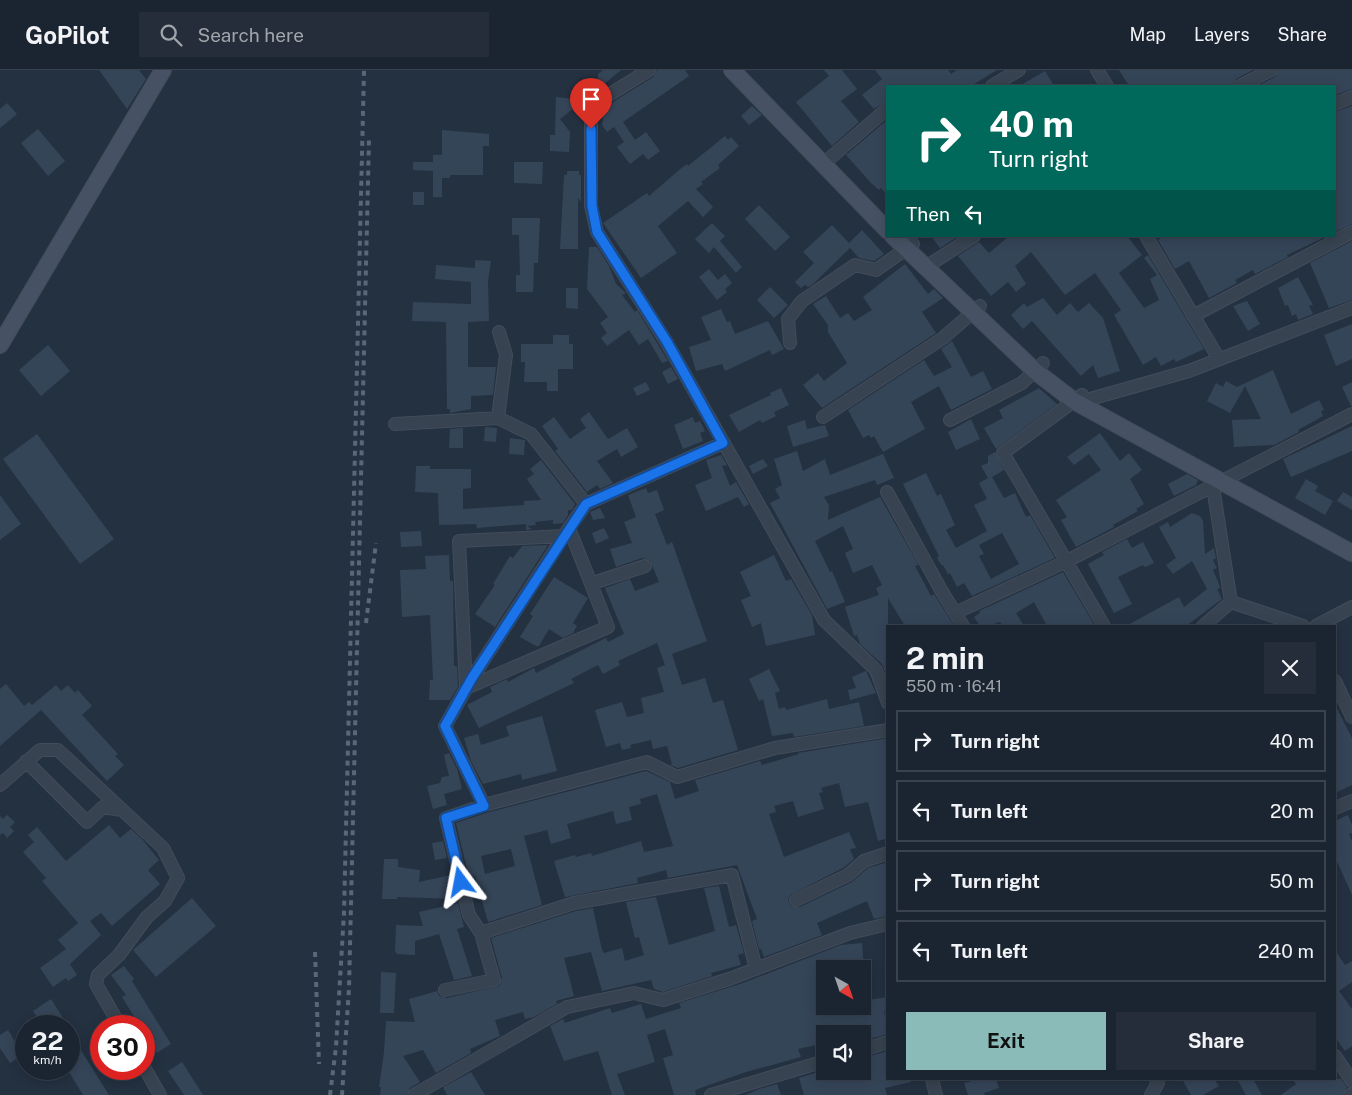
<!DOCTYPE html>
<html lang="en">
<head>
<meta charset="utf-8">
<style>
	body { margin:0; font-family:"Public Sans",sans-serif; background:#242d39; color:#f1f3f6; height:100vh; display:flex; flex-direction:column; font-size:19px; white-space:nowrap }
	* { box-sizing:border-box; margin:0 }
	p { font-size:16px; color:#a0a5ab }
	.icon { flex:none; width:28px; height:28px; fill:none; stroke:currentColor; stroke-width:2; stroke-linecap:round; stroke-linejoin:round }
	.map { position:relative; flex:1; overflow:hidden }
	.panel { position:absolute; left:886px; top:555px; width:450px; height:455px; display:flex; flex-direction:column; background:#1b2531; border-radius:0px; box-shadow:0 2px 12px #0003,0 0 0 1px #39424d }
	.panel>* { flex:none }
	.guide { position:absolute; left:886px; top:15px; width:450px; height:152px; border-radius:0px; box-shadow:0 2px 12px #0003,0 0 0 1px #39424d; background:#00695c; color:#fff; overflow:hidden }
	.needle { width:32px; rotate:140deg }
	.fabs { position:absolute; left:816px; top:890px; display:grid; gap:10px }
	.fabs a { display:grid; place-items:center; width:55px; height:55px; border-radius:0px; background:#1b2531; box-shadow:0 2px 12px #0003,0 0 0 1px #39424d; font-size:25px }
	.speed { position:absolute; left:15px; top:945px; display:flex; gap:10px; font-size:25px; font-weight:700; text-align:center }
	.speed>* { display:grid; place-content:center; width:65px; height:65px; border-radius:50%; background:#1b2531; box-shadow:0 2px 12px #0003,0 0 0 1px #39424d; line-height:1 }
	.speed small { font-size:12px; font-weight:400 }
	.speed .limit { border:8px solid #d22; background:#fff; color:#111 }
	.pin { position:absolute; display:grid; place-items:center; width:42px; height:42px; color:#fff; margin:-51px -21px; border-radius:50% 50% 50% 0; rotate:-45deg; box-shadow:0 0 5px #0007 }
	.pin .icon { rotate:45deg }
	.me { position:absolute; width:55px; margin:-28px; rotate:347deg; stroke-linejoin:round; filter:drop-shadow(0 0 4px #0008) }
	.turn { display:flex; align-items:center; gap:18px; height:105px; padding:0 20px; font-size:22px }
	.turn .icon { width:65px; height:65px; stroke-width:2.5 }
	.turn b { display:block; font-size:35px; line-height:42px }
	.then { display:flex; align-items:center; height:48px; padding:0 20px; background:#0003; gap:10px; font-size:19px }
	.round { display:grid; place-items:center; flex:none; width:52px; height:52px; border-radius:0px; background:#242d39 }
	.head { display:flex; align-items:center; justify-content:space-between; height:85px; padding:0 20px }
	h1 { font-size:30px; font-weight:700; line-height:38px }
	.action { display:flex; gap:10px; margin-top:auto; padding:10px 20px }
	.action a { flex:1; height:58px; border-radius:0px; background:#8bbbb9; color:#111; font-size:20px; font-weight:700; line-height:58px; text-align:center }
	.action a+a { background:#242d39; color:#f1f3f6 }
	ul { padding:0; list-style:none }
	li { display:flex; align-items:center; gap:15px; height:62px; margin:0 10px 8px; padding:0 10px; border:2px solid #39424d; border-radius:0px }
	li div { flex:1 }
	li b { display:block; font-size:19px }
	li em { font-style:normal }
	header { display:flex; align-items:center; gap:30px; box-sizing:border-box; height:70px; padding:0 25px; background:#1b2531; border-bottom:1px solid #39424d }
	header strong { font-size:24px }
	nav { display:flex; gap:28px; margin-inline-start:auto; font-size:18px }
	.search { width:350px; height:45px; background:#242d39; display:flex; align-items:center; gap:12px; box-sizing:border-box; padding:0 18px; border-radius:0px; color:#a0a5ab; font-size:19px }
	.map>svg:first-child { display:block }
	.building { fill:#354558; fill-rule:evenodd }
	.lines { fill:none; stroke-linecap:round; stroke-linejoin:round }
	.street-casing { stroke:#424c5a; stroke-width:14 }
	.secondary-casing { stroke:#424c5a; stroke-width:18 }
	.street { stroke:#384351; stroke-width:12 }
	.secondary { stroke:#465264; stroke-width:16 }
	.rail { stroke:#5a6778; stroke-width:4; stroke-dasharray:5 5; stroke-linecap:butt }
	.route-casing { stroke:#114b97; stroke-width:12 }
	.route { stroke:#1a73e8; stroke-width:9 }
</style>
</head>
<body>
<header>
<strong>GoPilot</strong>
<div class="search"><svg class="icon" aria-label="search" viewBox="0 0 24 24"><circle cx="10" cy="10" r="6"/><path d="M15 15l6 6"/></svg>Search here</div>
<nav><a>Map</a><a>Layers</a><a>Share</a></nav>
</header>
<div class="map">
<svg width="1352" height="1025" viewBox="0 0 1352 1025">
	<rect width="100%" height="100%" fill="#243141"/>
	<path class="building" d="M99 0H139L146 9 127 39Z
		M603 0H621L597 20 598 4Z
		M657 0H685L689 6 623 52 635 70 646 62 660 81 648 90 643 84 630 94 617 77 624 72 614 57 607 62 602 55 605 37 653 7Z
		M824 0H842L857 19 841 31 859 52 832 76 796 32 829 6Z
		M875 0H948L951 4 957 0H997L971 16H888V30L874 39 862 25 882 9Z
		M1119 0H1253L1236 9 1232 16H1129Z
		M1279 0H1352V19L1335 25V16H1257L1275 7Z
		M1045 1 1054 16H1019Z
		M556 27 584 30 560 49 570 62 569 82 550 81V65H555Z
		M7 33 17 44 0 58V39Z
		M752 36 762 45 749 55 741 46Z
		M1352 36V154L1335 162V81L1337 80 1335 74V42Z
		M888 49V126L881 118 879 120 871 113 846 85Z
		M38 59 65 91 48 106 21 73Z
		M442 60 489 64V76H483V105H450V108H442V127H433V101L413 100V92H433V85H442Z
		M725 66 728 70 731 67 739 76 718 95 720 98 701 112 703 114 696 119 713 137 703 147 688 131 658 156 677 183 641 208 603 153 647 123 649 126 679 100 687 94 688 96Z
		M514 92H543L542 114 514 113Z
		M567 101H579V105H581V132L578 128V179H560L564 105H567Z
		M413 122H424V135H413Z
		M759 135 790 167 775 181 745 149Z
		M512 148H540L538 193H534L533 222H516V205H520L519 165H512Z
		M712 153 725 166 720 171 742 197 736 203 714 177 709 183 695 169Z
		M832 155 849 173 862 160 884 184 874 191 859 188 850 178 813 214 808 217 805 215 801 218 795 212 814 193 803 182Z
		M931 166H959L940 178Z
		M1009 166H1127L1142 185 1119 203 1144 238 1159 230 1150 209 1157 205 1144 188 1148 185 1204 279 1176 292 1174 289 1161 296 1156 287 1143 295 1114 245 1121 240 1095 203 1065 225 1031 182 1015 196 1026 214 1016 222 1008 212 991 226 958 186 979 172 989 183Z
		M1163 166H1327L1287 185 1288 187 1255 204 1253 200 1235 210 1237 213 1209 228 1189 191 1175 199 1158 170Z
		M1352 171V230L1329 238 1310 193Z
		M589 177H597L609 196 616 214 626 223 622 225 635 242 637 240 668 291 662 293 648 269 639 275 629 260 607 276 601 268 607 263 600 253 608 247 587 219Z
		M475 190 491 191 488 211 489 251 468 252V297H496L493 325 471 326V339L450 343V339H447L446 252 412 251 413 232 471 234V212L435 209 436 195 475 198Z
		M905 194 928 224 934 219 943 228 922 242 936 263 822 338 803 315 818 303 824 311 847 293 828 262V255L813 234 826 226 840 248 848 243 854 251 872 240 863 227Z
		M709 199 718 210 725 204 732 213 725 219 727 222 717 230 699 207Z
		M1298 207 1313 235 1309 236 1313 244 1298 250 1296 244 1292 246 1288 235 1285 236 1278 218Z
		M770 217 788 235 774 248 757 230Z
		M566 218H578V239L566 238Z
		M1043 228 1057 245 1070 233 1078 242 1089 233 1103 248 1120 301 1098 308 1093 295 1081 306 1032 251 1023 259 1011 245 1024 233 1027 237Z
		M1247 231 1260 254 1248 261 1233 236Z
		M721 239 727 252 730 251 735 264 768 251 784 279 772 285 770 280 725 301 722 294 696 301 689 277 711 270 701 247Z
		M1352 254V289L1336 296 1324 265Z
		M553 265H569V274H573V299H558V321H547V312H524L525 292H521V274H553Z
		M952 271 971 307 983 301 992 319 951 340 939 316 911 332 925 359 883 382 874 366 871 368 869 365 863 368 848 340 924 290 934 306 952 297 941 279Z
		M48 275 70 301 41 326 19 300Z
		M671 297 678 309 668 314 662 302Z
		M1273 300 1291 344 1319 330 1324 340 1321 341 1323 346 1298 360 1299 362 1274 375 1234 377 1232 350 1261 349 1245 316 1230 343 1207 331 1216 313 1223 317 1226 311 1237 317Z
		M646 312 650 320 637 326 633 318Z
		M1352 312V336H1351L1342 317Z
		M781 318 789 335 774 342 776 346 762 353 760 350 739 362 729 345 771 325 770 323Z
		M1039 318 1057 334 996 379 984 358 1003 348 999 340Z
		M589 342 608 369 627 358 638 377 621 387 617 379 597 391 613 413 600 419 597 415 587 422 555 381 558 379 542 356 554 347 570 369 586 358 580 349Z
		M693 347 695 353 700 351 705 361 700 363 703 371 683 379 674 355Z
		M971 349 980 369 956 380 948 362Z
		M805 350 807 359 825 355 829 366 793 377 787 356Z
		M1352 356V381L1291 407 1283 389Z
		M485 357 497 358 496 372 484 371Z
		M463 358V378H449L450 359Z
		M1100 363 1120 391 1129 383 1142 400 1130 409 1144 434 1136 439 1138 441 1113 455 1114 457 1076 477 1061 450 1067 447 1056 430 1101 400 1089 384 1074 395 1067 387Z
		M37 364 114 469 80 494 3 389Z
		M510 368 525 370 524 385 509 384Z
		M797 381 803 401 825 389 830 405 883 384 894 408 877 415 875 410 824 427 829 435 828 450 880 427 917 492 918 495 915 496 931 526 934 524 954 556H905L888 528V601L885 602 882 594 860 574 857 565 854 566 845 537 879 525 876 518 882 515 872 495 853 503 845 483 853 479 843 456 815 471 830 502 832 501 845 532 827 539 770 433 780 428 775 419 782 415 774 389Z
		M995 382 1004 400 992 407 1004 428 1015 423 1026 447 1030 445 1055 488 972 526 964 513 957 517 950 503 948 504 943 495 942 496 937 488 939 486 903 414 926 403 937 426 941 424 955 455 946 460 956 478 987 461 974 435 987 429 979 413 988 408 981 396 988 393V386ZM1002 463 1019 494 991 509 979 486 984 484 979 475Z
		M721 385 727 395 722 396 730 416 736 412 749 434 744 437 738 427 706 441 695 415 712 408 706 390Z
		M763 389 768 396 753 404 749 396Z
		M541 390 575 434 572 440H568V445L563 453 553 454V450L535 452 536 455 527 456 532 459 526 460V454L477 458 476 454 439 455 438 423 415 422 416 396H430V399H471V418L463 419V439L524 435V431L541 430 527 409 534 404 530 399Z
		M1187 404 1198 410 1196 415 1174 426 1168 414Z
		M1306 409 1318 416 1315 421 1333 431 1325 445 1295 428Z
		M646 418 648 423 657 420 664 440 655 444 667 475 672 472 707 571 672 584 682 615 705 608 713 633 723 630 738 680 678 698 670 695 672 694 667 676 653 679 651 670 630 675 631 678 622 680 620 673 606 677 595 640 622 632 627 647 644 643 641 628 664 622 657 598 665 595 657 573 618 591 620 595 603 604 598 595 571 609 574 613 479 658 467 635 492 622 490 617 507 609 508 612 534 598 536 603 606 568 608 572 624 564 605 518 630 509 635 521 659 512 650 490 642 488 616 497 610 479 632 473 624 452 636 447 628 425Z
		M1343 422 1352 427V440L1337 431Z
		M0 425 21 454 0 470Z
		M600 438 605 448 593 450 590 442Z
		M1192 443 1200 446 1203 451 1205 484 1214 478 1216 488 1213 490 1217 498 1213 500 1219 514 1220 518 1217 519 1222 529 1186 556H1126L1179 527 1184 537 1207 519 1192 491 1173 504 1166 495 1176 488 1159 457 1168 452 1170 457Z
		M604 458 609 468 596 474 592 463Z
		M421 461 422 476 401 477 400 462Z
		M1127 469 1132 478 1143 472 1154 493 1145 497 1143 495 1118 507 1132 534 1114 543 1088 494 1104 485 1102 482Z
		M548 475 495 557 475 544 495 515 493 514 510 486 513 488 522 476Z
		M449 485 450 511H453L454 596H457L458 617 450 630H429L430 610H433L430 545 402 547 400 500 426 499 425 486Z
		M774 485 786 511 791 509 812 545 815 565 766 576 761 553 752 557 741 530 751 526 740 502Z
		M1063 502 1095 556H1047L1034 532 1016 543 1024 556H1003L1000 552 988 556H980L974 547 980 543 979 541Z
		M554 507 588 528 573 553 577 556 573 563 563 568 549 559 539 576H536L520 567 533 546 530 544Z
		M769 599 780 621 775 623 779 639 785 637 786 640 827 629 829 639 859 632 864 656 794 667 793 663 772 666 763 629 759 631 749 609Z
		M866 601 876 623 850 630 848 620 856 618 852 607Z
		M6 614 24 636 29 632 32 635 56 615 61 621 68 615 75 623 78 620 92 636 82 645 118 684 115 686 124 695 107 711 41 640 0 676V619Z
		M1335 635 1352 668V715L1335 723Z
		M542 646 557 701 522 710 521 704 483 714 471 691 464 668 478 664 481 675 509 666 506 656Z
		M888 668V727L885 728 888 738V768L878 771 868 732 845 737 839 713 821 718 823 722 819 723 824 739 798 747 793 731 774 736 776 742 769 744 784 787 849 762 856 778 850 779 854 789 843 798 790 825 788 830 791 836 800 837 852 812 868 798 888 792V846L874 849 867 831 817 853 822 865 764 887 761 879H759L752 851 757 849 737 795 668 808 666 800 637 808 638 813 565 827 554 791 575 785 576 787 591 783 592 786 641 771 644 782 673 776 657 724 640 729 641 734 629 737 632 750 616 754 613 741 567 754 571 768 551 774 547 760 524 766 542 835 488 852 475 806 469 808 456 753 486 743 646 701 670 712 675 729 699 721 695 710 760 691 762 695 799 684 798 683ZM511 779 515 796 485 804 481 786Z
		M449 683 457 699 462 719 444 724 447 735 433 739 427 716 440 713 442 707 449 706 444 685Z
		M7 745 15 752 10 757 14 761 7 768 3 763 0 765V746L3 749Z
		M1348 745 1352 755V763L1349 764 1352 771V825L1335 787V751Z
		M109 755 120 768 131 759 142 769 159 790 148 800 160 814 112 856 101 843 90 851 101 865 70 894 77 905 68 911 66 908 53 917 40 898 66 879 58 870 78 853 42 811 46 808 23 782 34 772 28 765 37 757 66 791Z
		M443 771 447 788 435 790 432 773Z
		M384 789H398V797L420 800 419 812 451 805 457 829 397 827V829H382Z
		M719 816 729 857 736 855 744 883 738 885 741 895 711 903 712 906 663 922 654 919 651 910 602 921 591 882 564 888 574 926 556 931 557 934 534 947 525 949 523 942 495 950 500 966 470 979 471 983 436 1003 423 980 403 986 420 1012 410 1018 406 1025H380L381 1017H379L384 982 386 951 415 952 409 929 437 921 439 926 447 928 499 916 502 908 491 868 576 841 593 838 602 880 604 883 622 878 625 891 644 885 639 867 635 868 626 832 656 827 669 875 715 861 704 818Z
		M192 828 216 856 156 907 133 880Z
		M458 833 464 857 457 859 472 906 454 910 439 864 415 871V885L397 884 395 881 396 855 423 856 419 842Z
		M862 873 864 899H825V936H862V931L888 927V940L884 941 888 964 862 971 860 960 845 964H825V973L798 979 801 987 746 1002 695 1020 696 1025H674L663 988 673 985 665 959 647 965 655 992 617 1004 625 1025H612L598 981 564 991 550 956 563 949 565 953 610 938 612 943 641 934 646 949 681 938 679 933 743 913 841 875Z
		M1335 880 1345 895 1352 891V912L1339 921 1352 939V976L1345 981 1335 967Z
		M124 896 134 909 132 911 171 974 157 983 144 962V956H140L122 927 126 925 111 905Z
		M381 902 396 903 394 943H380Z
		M51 929 68 956H43L33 941Z
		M8 960 23 985 10 993 0 978V965Z
		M69 961 109 1025H83L69 1002Z
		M888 981V1009H910L911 1012 885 1018 887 1025H804L799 1008 821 1001H862V988Z
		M182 992 203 1025H184L168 1001Z
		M471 1002 485 1025H447L443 1017Z
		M980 1009H996L999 1018 984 1023 985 1025H968L964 1013Z
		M1182 1009H1214L1219 1016 1203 1025H1191Z
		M1237 1009H1253L1262 1025H1246Z
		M1292 1009H1341L1347 1017 1342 1025H1281L1296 1014Z
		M777 1014 781 1025H746L759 1019Z"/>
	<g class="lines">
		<g class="street-casing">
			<path id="street" d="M649 0 591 36V136L597 162 667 273 824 550 876 600 888 633
				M1097 0 1107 16
				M992 16 1019 0
				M1240 16 1271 0
				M1335 34 1352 27
				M829 89 888 38
				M1146 166 1219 289
				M932 193 974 166
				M1193 246 1352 162
				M790 273 788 249 802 231 855 195 876 200 913 174
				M1082 325 1003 383 1104 556
				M1090 329 1189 301 1352 238
				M823 347 943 268 980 236
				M498 348 506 285 499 262
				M950 350 1022 313 1043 293
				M395 354 498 348 531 364 586 434
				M723 373 586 434 569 458 472 608 445 656 484 735 647 692 677 707 775 678 888 660
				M1213 417 1231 532
				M887 422 941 520 963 556
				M564 466 459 471 466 618 608 557 569 458
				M593 513 645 496
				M1231 532 1303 556
				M955 543 1067 491 1352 344
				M1203 556 1231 532
				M1316 556 1352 537
				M1335 611 1352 647
				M26 691 87 752 103 737 122 740
				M0 715 40 680H58L163 778 178 808 165 831 147 847 119 885 98 905 96 914 120 956
				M1335 738 1352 731
				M796 830 848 805 864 791 888 783
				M481 863 469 845 446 748 484 735
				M445 920 494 910 481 863 574 833 732 805 756 899
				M862 980 888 972
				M1335 986 1352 1011
				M144 997 160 1025
				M932 1009 936 1025
				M414 1025 567 937 634 923 663 930 732 908 850 863 888 854
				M711 1025 825 991
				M1151 1025 1158 1013 1156 1009
				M1350 1025 1352 1024"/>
		</g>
		<g class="secondary-casing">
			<path id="secondary" d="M732 0 888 161
				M893 166 1035 301 1074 331 1352 483
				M0 275 163 0"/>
		</g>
		<use href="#street" class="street"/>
		<use href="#secondary" class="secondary"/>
		<path class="rail" d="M366 553 376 473
			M315 882 319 994
			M330 1025 336 977 344 843 364 0
			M342 1025 349 918 369 68"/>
	</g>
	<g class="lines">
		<g class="route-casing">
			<path id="route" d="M461 812 446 748 484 736 445 656 472 608 586 434 723 373 667 272 597 162 592 136 591 59"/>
		</g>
		<use href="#route" class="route"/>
	</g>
</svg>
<div class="fabs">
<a><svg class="needle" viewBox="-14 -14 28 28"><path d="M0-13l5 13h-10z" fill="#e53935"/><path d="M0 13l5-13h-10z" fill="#a0a5ab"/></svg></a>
<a><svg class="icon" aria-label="sound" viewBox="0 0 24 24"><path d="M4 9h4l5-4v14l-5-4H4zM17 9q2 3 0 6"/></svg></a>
</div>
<div class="speed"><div>22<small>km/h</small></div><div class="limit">30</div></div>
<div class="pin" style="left:591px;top:59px;background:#d93025"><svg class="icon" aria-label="arrive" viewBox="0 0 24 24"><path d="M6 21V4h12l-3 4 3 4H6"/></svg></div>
<svg class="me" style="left:461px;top:812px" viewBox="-20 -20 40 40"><path d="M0-17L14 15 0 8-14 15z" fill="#1a73e8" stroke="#fff" stroke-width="4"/></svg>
<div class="guide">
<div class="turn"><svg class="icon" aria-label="right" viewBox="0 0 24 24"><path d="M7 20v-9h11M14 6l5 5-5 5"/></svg><div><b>40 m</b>Turn right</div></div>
<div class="then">Then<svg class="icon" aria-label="left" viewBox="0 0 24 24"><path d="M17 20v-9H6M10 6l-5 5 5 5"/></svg></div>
</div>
<section class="panel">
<div class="head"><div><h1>2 min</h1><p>550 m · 16:41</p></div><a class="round"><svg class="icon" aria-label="close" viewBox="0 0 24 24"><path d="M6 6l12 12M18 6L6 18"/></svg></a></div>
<ul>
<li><svg class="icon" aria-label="right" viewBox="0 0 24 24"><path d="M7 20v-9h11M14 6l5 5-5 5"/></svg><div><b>Turn right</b></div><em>40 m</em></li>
<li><svg class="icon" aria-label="left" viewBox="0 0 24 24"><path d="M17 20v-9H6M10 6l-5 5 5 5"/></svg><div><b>Turn left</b></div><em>20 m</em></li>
<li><svg class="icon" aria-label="right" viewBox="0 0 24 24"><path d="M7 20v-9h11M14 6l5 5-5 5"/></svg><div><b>Turn right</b></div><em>50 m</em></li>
<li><svg class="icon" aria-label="left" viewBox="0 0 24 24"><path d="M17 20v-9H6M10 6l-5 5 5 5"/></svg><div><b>Turn left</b></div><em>240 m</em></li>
</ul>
<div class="action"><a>Exit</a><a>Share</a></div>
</section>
</div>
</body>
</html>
